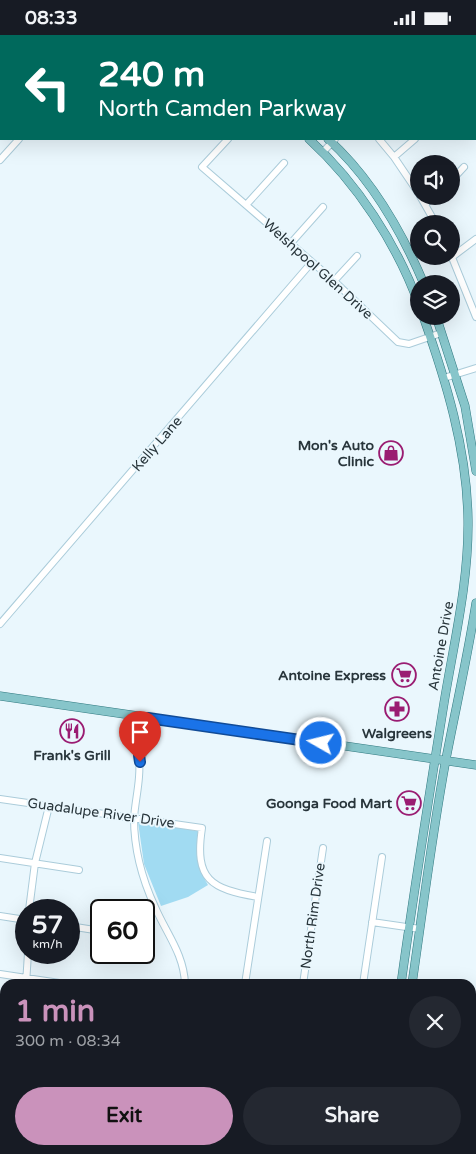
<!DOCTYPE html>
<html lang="en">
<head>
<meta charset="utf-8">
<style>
	body { margin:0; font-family:"Varela Round",sans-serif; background:#242831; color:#f1f3f6; height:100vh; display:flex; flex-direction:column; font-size:19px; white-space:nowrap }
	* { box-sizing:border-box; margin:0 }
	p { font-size:16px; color:#9ea1a6 }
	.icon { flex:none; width:28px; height:28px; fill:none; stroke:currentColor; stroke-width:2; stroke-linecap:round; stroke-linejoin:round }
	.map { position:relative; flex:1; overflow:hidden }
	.sheet { position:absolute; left:0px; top:944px; width:476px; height:176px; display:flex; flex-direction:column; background:#171b24; border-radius:15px 15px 0 0; box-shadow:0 5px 20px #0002 }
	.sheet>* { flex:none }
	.banner { position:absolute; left:0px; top:0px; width:476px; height:105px; box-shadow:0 5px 20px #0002; background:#00695c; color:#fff; overflow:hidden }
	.fabs { position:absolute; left:410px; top:120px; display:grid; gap:10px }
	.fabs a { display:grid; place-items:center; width:50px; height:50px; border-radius:50%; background:#171b24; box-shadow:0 5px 20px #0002; font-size:25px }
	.speed { position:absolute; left:15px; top:864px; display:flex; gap:10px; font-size:25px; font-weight:700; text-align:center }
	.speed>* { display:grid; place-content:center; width:65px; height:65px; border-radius:50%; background:#171b24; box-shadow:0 5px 20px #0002; line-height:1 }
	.speed small { font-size:12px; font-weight:400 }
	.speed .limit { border:2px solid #111; border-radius:8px; background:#fff; color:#111 }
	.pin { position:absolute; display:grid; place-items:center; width:42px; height:42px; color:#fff; margin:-51px -21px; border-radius:50% 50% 50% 0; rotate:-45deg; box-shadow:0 0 5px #0007 }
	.pin .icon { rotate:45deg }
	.me { position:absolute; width:55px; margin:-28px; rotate:278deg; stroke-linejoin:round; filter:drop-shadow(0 0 4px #0008) }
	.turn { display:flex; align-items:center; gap:18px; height:105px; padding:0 15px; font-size:22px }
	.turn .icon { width:65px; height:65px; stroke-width:2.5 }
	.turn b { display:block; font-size:35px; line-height:42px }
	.round { display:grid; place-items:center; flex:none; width:52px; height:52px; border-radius:26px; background:#242831 }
	.overview { display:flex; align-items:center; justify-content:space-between; height:85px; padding:0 15px }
	h1 { font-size:30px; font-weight:700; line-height:38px; color:#ca92bb }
	.button { display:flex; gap:10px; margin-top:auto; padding:10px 15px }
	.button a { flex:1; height:58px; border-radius:30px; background:#ca92bb; color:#111; font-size:20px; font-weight:700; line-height:58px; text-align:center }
	.button a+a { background:#242831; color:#f1f3f6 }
	.status { display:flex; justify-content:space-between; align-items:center; height:35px; padding:0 25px; background:#171b24; direction:ltr }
	.status svg { height:14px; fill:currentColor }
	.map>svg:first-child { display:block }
	.green { fill:#a1dbf2 }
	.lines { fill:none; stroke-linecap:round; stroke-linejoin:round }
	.stream { stroke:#b6c4f8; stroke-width:1 }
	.minor-casing { stroke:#abccda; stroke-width:8 }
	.major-casing { stroke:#327a81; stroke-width:9 }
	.minor { stroke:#fff; stroke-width:6 }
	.major { stroke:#87c5ca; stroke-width:8 }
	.route-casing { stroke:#114b97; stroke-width:12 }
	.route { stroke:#1a73e8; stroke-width:9 }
	.labels { text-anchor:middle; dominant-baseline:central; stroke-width:4; stroke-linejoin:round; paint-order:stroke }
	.street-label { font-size:14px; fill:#28353b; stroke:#eaf7fd }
	.poi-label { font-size:14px; font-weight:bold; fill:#28353b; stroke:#eaf7fd; text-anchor:end }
</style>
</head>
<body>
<div class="status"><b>08:33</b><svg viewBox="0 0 49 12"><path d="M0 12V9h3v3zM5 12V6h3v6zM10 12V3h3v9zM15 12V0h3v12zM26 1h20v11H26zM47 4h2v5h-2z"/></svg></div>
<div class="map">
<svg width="476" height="1119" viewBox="0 0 476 1119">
	<rect width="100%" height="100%" fill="#eaf7fd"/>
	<path class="green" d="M138 787 198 796C197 817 197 831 208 850L188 862 161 871 144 829Z"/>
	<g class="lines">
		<path class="stream" d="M395 0 397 1
			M475 68 476 69"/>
		<g class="minor-casing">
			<path id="minor" d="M46 0 48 1
				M136 0 137 1
				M313 0 314 1
				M468 0 469 1
				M449 1 450 0
				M475 6 476 7
				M228 104 202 132 334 246 398 307 409 309 441 298
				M379 104 394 122 419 159
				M323 117 335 104
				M394 122 415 104
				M0 125 19 104
				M451 146 464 132
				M420 161 436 189
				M425 169 435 161
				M246 170 284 128
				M291 208 323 172
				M451 220 476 282
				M452 222 476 204
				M334 246 357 221
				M444 343 476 333
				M0 589 312 227
				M148 683C135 704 141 720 139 742 138 756 135 769 134 783 134 814 142 844 155 872 166 898 184 919 185 949
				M140 726C147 713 149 698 148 683
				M0 764 202 793C194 845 211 854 258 862
				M0 823 79 835
				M29 875 35 828 49 771
				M0 881 26 885
				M372 887 420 894
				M69 891 101 896
				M0 939 66 949
				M26 949 28 918
				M245 949 267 806
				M303 949 323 813
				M363 949 382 822
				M0 998 5 999
				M0 1057H5
				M471 1109 476 1104
				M0 1116 3 1119
				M92 1119 94 1115
				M157 1119 159 1115
				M218 1119 219 1115
				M277 1119 278 1115
				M337 1119 338 1115
				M463 1119 466 1115"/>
		</g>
		<g class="major-casing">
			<path id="major" d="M193 0 194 1
				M210 0 212 1
				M309 104C357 148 397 209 419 270
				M328 104C370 142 402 197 424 249
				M436 281 465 371 476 436
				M0 661 476 730
				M401 949C414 855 429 761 444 668 454 607 469 546 468 484 467 414 446 346 423 281
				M412 949C423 874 432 799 446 724 456 672 468 620 476 568
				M376 1119 377 1115
				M388 1119V1115"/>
		</g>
		<use href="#minor" class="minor"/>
		<use href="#major" class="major"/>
	</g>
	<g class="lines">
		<g class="route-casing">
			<path id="route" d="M140 727C137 712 140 697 148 683L321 708"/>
		</g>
		<use href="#route" class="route"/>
	</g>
	<defs>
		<g id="shop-ring" transform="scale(1.25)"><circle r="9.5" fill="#eaf7fd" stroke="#9a1c72" stroke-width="1.5"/><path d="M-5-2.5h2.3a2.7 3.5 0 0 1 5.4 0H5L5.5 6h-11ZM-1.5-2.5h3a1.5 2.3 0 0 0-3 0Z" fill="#9a1c72"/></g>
		<g id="supermarket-ring" transform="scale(1.25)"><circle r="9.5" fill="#eaf7fd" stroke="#9a1c72" stroke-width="1.5"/><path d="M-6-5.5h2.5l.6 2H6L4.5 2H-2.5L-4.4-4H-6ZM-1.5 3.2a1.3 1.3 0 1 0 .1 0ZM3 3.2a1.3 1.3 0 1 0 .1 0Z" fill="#9a1c72"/></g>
		<g id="pharmacy-ring" transform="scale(1.25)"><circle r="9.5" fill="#eaf7fd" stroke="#9a1c72" stroke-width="1.5"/><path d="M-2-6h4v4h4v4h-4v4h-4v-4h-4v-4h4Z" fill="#9a1c72"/></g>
		<g id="restaurant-ring" transform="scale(1.25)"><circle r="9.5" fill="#eaf7fd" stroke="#9a1c72" stroke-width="1.5"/><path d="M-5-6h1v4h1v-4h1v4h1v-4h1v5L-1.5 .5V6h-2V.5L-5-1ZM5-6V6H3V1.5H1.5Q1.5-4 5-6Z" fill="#9a1c72"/></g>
	</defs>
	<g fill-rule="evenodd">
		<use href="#shop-ring" x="391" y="418"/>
		<use href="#supermarket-ring" x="404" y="640"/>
		<use href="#pharmacy-ring" x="397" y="674"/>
		<use href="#restaurant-ring" x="72" y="696"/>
		<use href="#supermarket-ring" x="409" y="768"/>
	</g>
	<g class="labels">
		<g class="street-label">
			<text transform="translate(318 234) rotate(42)">Welshpool Glen Drive</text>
			<text transform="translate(157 409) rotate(-49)">Kelly Lane</text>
			<text transform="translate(441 611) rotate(-80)">Antoine Drive</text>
			<text transform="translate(101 778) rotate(8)">Guadalupe River Drive</text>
			<text transform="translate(313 881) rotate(-82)">North Rim Drive</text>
		</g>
		<g class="poi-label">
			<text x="374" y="410">Mon's Auto<tspan x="374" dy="16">Clinic</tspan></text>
			<text x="386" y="640">Antoine Express</text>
			<text x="397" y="698" text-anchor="middle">Walgreens</text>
			<text x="72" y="720" text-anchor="middle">Frank's Grill</text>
			<text x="392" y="768">Goonga Food Mart</text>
		</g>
	</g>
</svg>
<div class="fabs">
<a><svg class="icon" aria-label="sound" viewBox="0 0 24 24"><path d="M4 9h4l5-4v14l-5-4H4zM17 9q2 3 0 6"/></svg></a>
<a><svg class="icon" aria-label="search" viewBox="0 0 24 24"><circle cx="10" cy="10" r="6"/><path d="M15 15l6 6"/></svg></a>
<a><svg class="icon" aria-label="layers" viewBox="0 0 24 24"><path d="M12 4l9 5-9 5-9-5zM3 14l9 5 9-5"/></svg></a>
</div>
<div class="speed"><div>57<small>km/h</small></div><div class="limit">60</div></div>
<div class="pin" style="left:140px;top:727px;background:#d93025"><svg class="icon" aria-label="arrive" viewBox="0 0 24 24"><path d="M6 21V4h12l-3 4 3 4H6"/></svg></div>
<svg class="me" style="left:321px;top:708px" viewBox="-20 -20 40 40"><circle r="17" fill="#1a73e8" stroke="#fff" stroke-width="3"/><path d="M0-11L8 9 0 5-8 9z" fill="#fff"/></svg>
<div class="banner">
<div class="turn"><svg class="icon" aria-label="left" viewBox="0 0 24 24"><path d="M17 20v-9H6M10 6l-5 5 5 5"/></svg><div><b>240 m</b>North Camden Parkway</div></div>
</div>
<section class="sheet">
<div class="overview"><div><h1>1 min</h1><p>300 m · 08:34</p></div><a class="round"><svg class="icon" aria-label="close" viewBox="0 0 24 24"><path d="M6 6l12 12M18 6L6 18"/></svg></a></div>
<div class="button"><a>Exit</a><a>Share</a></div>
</section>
</div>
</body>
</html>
